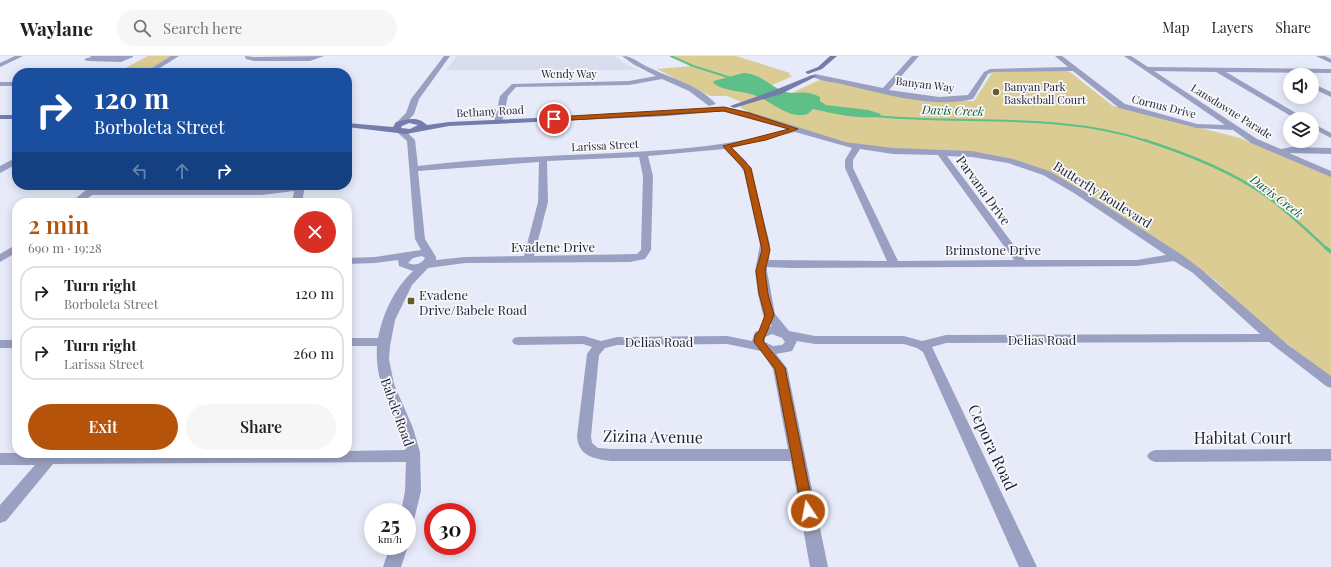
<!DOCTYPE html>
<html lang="en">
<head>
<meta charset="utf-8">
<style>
	body { margin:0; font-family:"Playfair Display",serif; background:#f6f6f6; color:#202124; height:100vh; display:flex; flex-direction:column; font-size:15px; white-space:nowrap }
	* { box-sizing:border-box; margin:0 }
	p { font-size:13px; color:#757577 }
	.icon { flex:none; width:22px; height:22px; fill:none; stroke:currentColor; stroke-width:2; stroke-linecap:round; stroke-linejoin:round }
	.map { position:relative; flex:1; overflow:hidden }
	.side { position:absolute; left:12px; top:142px; width:340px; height:260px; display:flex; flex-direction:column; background:#fff; border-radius:16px; box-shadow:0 2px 10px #0003 }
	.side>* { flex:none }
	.top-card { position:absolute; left:12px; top:12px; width:340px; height:122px; border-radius:16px; box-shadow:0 2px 10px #0003; background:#1a4fa0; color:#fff; overflow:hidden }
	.controls { position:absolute; left:1283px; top:12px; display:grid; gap:8px }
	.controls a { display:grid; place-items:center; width:36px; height:36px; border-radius:50%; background:#fff; box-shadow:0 2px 10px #0003; font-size:20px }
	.speed { position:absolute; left:364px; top:447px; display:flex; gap:8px; font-size:20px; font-weight:700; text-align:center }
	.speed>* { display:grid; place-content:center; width:52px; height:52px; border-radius:50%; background:#fff; box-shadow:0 2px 10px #0003; line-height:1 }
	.speed small { font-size:10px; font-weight:400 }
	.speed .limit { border:6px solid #d22; background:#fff; color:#111 }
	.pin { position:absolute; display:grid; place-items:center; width:34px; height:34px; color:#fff; margin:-17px; border:2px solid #fff; border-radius:50%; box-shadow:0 1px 4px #0007 }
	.me { position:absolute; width:44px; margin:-22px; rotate:349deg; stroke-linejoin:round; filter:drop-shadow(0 0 3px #0008) }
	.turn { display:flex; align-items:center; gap:14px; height:84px; padding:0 16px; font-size:18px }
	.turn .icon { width:52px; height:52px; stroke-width:2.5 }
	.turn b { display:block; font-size:28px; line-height:34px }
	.lanes { display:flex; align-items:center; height:38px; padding:0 16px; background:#0003; justify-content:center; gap:20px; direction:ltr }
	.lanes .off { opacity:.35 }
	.round { display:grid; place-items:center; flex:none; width:42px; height:42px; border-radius:21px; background:#f6f6f6 }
	.headline { display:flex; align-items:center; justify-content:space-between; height:68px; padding:0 16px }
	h1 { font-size:24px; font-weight:600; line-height:30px; color:#b45309 }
	.primary-button { display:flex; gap:8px; margin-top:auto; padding:8px 16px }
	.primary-button a { flex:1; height:46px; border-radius:24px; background:#b45309; color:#fff; font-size:16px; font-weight:600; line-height:46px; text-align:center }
	.primary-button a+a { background:#f6f6f6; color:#202124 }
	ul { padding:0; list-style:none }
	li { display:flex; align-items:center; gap:12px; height:54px; margin:0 8px 6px; padding:0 8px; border:2px solid #e0e0e0; border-radius:16px }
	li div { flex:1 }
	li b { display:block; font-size:15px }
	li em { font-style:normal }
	header { display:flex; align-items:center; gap:24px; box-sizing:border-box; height:56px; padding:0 20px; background:#fff; border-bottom:1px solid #e0e0e0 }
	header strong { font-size:19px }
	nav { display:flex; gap:22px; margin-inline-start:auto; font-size:14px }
	.search { width:280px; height:36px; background:#f6f6f6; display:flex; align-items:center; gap:10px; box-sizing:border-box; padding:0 14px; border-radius:22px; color:#757577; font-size:15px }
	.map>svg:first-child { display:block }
	.built { fill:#d9dced }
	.green { fill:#dacc93 }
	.water { fill:#5fbf88 }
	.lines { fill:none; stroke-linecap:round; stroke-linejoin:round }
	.stream-far2 { stroke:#5fbf88; stroke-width:2 }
	.stream-far1 { stroke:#5fbf88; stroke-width:2.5 }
	.stream { stroke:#5fbf88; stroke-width:3.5 }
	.street { fill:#9aa0c1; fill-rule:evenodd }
	.secondary { fill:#747cab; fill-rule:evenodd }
	.route { fill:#b45309; stroke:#753606 }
	.poi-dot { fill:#675b28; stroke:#f8f8f8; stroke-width:1.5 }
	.labels { text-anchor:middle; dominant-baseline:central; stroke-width:3.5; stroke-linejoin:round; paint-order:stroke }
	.far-street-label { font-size:11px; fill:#1d203c; stroke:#f8f8f8 }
	.far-poi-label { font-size:11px; fill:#1d203c; stroke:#f8f8f8; text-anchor:start }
	.far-water-label { font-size:12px; font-style:italic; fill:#095632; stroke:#f8f8f8 }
	.street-label { font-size:13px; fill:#1d203c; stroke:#f8f8f8 }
	.poi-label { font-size:13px; fill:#1d203c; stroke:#f8f8f8; text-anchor:start }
	.near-street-label { font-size:16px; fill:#1d203c; stroke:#f8f8f8 }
</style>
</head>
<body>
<header>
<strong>Waylane</strong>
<div class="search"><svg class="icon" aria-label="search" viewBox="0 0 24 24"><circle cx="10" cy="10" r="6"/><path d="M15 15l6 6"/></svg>Search here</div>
<nav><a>Map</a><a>Layers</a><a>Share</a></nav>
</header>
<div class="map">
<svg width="1331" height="511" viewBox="0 0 1331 511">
	<rect width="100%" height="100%" fill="#e7eaf9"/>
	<path class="built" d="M457 0H614L627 9 639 14H446Z"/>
	<path class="green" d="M148 0H173L145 17H116Z
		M671 0H736L790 17 789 19 793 20 760 34 789 38 822 23 941 44 974 45 992 17 995 15H1066L1070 16 1113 50 1240 82 1331 120V322L1265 271 1215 224 1197 210 1073 129 1030 109 982 97 949 94 888 93 837 85 748 56 740 51 744 47 727 40H710L657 13 692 10Z"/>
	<path class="water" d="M743 17C761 17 770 31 786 36 798 39 804 33 820 41V45L826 49 868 54 881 58 879 61C858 63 834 58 813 53 810 56 808 59 803 59 786 61 769 44 754 39 740 34 725 36 713 27L714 25Z"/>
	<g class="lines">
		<path class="stream-far2" d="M671 0 693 10 731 22
			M875 60C965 69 1059 56 1147 85"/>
		<path class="stream-far1" d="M1144 84C1185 97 1229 114 1265 139 1287 155 1307 174 1327 193"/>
		<path class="stream" d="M1326 192 1331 196"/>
		<path class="street" d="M15 0H23L0 11V7Z
			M90 0H133V1L121 6 87 5 84 3 91 1Z
			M171 0H179L152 17H144Z
			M245 0 254 1 324 0 310 5H254L246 3Z
			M444 0H450L419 43 414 58 404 69H398V65L406 57 411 43Z
			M622 0C633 0 640 8 650 12 671 22 699 29 716 48L709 50 689 35 662 23 629 29 516 31 508 40 502 66 498 68 494 66 500 40 512 28 629 25 656 20 633 8Z
			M912 0H919L889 34 939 41 968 39 984 16 990 13 1068 11 1055 0H1062L1125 48 1197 68 1225 69 1124 0H1131L1148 11 1331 13V17L1226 16 1306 63H1296L1216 16 1154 15 1257 83 1281 93 1291 91 1331 92V98L1289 97 1331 115V121L1251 87 1233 74 1197 72 1119 52 1073 15 993 16 988 18 973 43C931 53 882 37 841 28 833 26 818 25 812 20L815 18 883 32Z
			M1316 0H1325L1331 3V7Z
			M0 26H17V30H0Z
			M1312 27 1331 36V41L1312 32Z
			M721 51 750 56 845 86 893 92 972 95 1013 103 1049 115 1080 133 1182 199 1201 213 1288 289 1331 320V332L1326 330 1269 286 946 287 932 291 1037 511H1019L923 296 917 292 904 288H815L797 285 792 295 776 298 787 312 828 511H810L791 405H611C594 403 578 400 577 380L587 298 592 291 583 288 518 289 514 288 512 285 514 282 518 281 584 280 601 285 617 281 727 280 752 285 755 276 772 270 763 259 758 238 755 215 760 189 744 116 739 108 724 93 648 100 653 120 651 194 645 203 630 206 465 207 428 212 412 229 395 264 390 290 389 303 394 328 413 372 420 396 421 435 413 468 407 470V456H401L405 435 406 406 53 408 6 465 0 467V449L35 409H0V397H347V395L405 394C398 354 374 335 377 290H347V282H378C383 257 394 233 413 215L399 210 398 204 375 207 347 208V202L375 201 421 194 415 183 407 85 398 77V73H404L415 84 418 110C483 102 549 100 615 97 674 94 731 91 787 73L721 55ZM795 76 852 92 845 104V112L887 205 769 204 770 189 752 116 746 105 732 92ZM860 93 893 98 938 99 1014 204 898 205 853 112V104ZM947 100 972 101 1008 107 1043 119 1074 137 1166 199 1137 204H1025ZM639 101 643 120 641 194 637 198 534 200 548 146 547 105ZM539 106 538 146 524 200 465 201 436 204V201L425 183 418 115ZM422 200 425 202C422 208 414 210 408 207L413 202ZM1174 205 1193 217 1260 278 946 279 922 285 904 280H815L789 275 775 258 767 215V211L791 212 1137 210ZM772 278 782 282 785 286 782 289 773 290 765 286V281ZM727 288 761 295 773 313 788 393H611L598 392 592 387 591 380 599 299 605 292 617 289Z
			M1312 67 1331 77V82L1312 72Z
			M17 101V108L0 117V110Z
			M95 129 98 130 99 133H262L305 129 302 147H292L294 135 262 139H92L81 147H70L86 134Z
			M17 188V196L0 206V198Z
			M0 284H17V292H0Z
			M1331 393V405L1155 406 1150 404 1147 400 1150 396 1155 394Z
			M407 489 408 490 401 511H383L390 490Z"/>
		<path class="secondary" d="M830 0H837L822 13 808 18 805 16 818 11Z
			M812 19 817 20 781 38 734 52 730 50 775 34Z
			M721 51H724V55L666 60 449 70 406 78 347 71V67L393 71 396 66C407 63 418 60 427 69L449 66 666 56ZM409 67 418 69 410 73 401 72 402 70Z
			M0 59H17V63H0Z"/>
	</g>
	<path class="route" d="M724 51 749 57 798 73 766 84 731 91 751 112 770 194 765 215 768 238 774 259 763 285 785 312 814 455 812 458 808 460 804 458 802 455 775 313 754 286 755 279 759 275 765 259 759 238 756 215 762 194 744 113 723 90 789 73 724 55 554 65 551 63 554 61Z"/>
	<g class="poi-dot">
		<circle cx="996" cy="36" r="4"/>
		<rect x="407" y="241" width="8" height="8" rx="2"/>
	</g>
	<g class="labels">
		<g class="far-street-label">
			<text x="569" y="17">Wendy Way</text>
			<text transform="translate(925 28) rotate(7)">Banyan Way</text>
			<text transform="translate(1164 50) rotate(14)">Cornus Drive</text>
			<text transform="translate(490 55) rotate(-3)">Bethany Road</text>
			<text transform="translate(1232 55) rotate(32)">Lansdowne Parade</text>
			<text transform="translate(605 89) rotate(-3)">Larissa Street</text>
		</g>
		<g class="far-poi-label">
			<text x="1004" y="30">Banyan Park<tspan x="1004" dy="13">Basketball Court</tspan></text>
		</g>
		<g class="far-water-label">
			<text transform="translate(953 54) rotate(2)">Davis Creek</text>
			<text transform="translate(1277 140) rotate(37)">Davis Creek</text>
		</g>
		<g class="street-label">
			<text transform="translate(984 134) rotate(54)">Parvana Drive</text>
			<text transform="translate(1103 138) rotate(32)">Butterfly Boulevard</text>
			<text x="553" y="190">Evadene Drive</text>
			<text x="993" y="193">Brimstone Drive</text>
			<text x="1042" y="283">Delias Road</text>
			<text x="659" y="285">Delias Road</text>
			<text transform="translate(398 356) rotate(70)">Babele Road</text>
		</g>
		<g class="poi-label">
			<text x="419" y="238">Evadene<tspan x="419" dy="15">Drive/Babele Road</tspan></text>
		</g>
		<g class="near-street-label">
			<text transform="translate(653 380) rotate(1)">Zizina Avenue</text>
			<text x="1243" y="381">Habitat Court</text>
			<text transform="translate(993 391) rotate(65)">Cepora Road</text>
		</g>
	</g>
</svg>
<div class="controls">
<a><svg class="icon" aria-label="sound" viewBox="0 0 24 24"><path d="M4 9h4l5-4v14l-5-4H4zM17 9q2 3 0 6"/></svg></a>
<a><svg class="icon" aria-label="layers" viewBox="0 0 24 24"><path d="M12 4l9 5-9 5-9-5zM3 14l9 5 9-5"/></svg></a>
</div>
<div class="speed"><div>25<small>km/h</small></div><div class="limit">30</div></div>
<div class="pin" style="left:554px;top:63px;background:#d93025"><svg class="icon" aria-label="arrive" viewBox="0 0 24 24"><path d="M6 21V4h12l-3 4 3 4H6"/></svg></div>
<svg class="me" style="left:808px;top:455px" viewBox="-20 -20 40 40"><circle r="17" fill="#b45309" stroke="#fff" stroke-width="3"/><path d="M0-11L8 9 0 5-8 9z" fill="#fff"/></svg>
<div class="top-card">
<div class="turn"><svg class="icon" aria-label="right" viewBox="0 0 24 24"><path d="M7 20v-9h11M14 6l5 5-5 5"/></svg><div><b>120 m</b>Borboleta Street</div></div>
<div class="lanes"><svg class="icon off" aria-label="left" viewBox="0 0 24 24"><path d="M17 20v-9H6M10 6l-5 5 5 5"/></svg><svg class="icon off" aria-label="ahead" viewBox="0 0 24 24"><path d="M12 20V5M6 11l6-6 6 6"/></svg><svg class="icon" aria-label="right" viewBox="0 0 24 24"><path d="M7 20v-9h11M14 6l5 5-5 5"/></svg></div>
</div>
<section class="side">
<div class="headline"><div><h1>2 min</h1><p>690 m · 19:28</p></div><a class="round" style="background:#d93025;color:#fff"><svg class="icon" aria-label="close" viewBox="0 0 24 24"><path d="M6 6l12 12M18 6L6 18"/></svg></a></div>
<ul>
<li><svg class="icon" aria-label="right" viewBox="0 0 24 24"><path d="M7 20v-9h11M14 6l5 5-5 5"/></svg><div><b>Turn right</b><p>Borboleta Street</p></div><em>120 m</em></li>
<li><svg class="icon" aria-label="right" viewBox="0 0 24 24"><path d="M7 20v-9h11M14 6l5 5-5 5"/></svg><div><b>Turn right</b><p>Larissa Street</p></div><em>260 m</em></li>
</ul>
<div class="primary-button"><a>Exit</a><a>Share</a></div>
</section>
</div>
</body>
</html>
